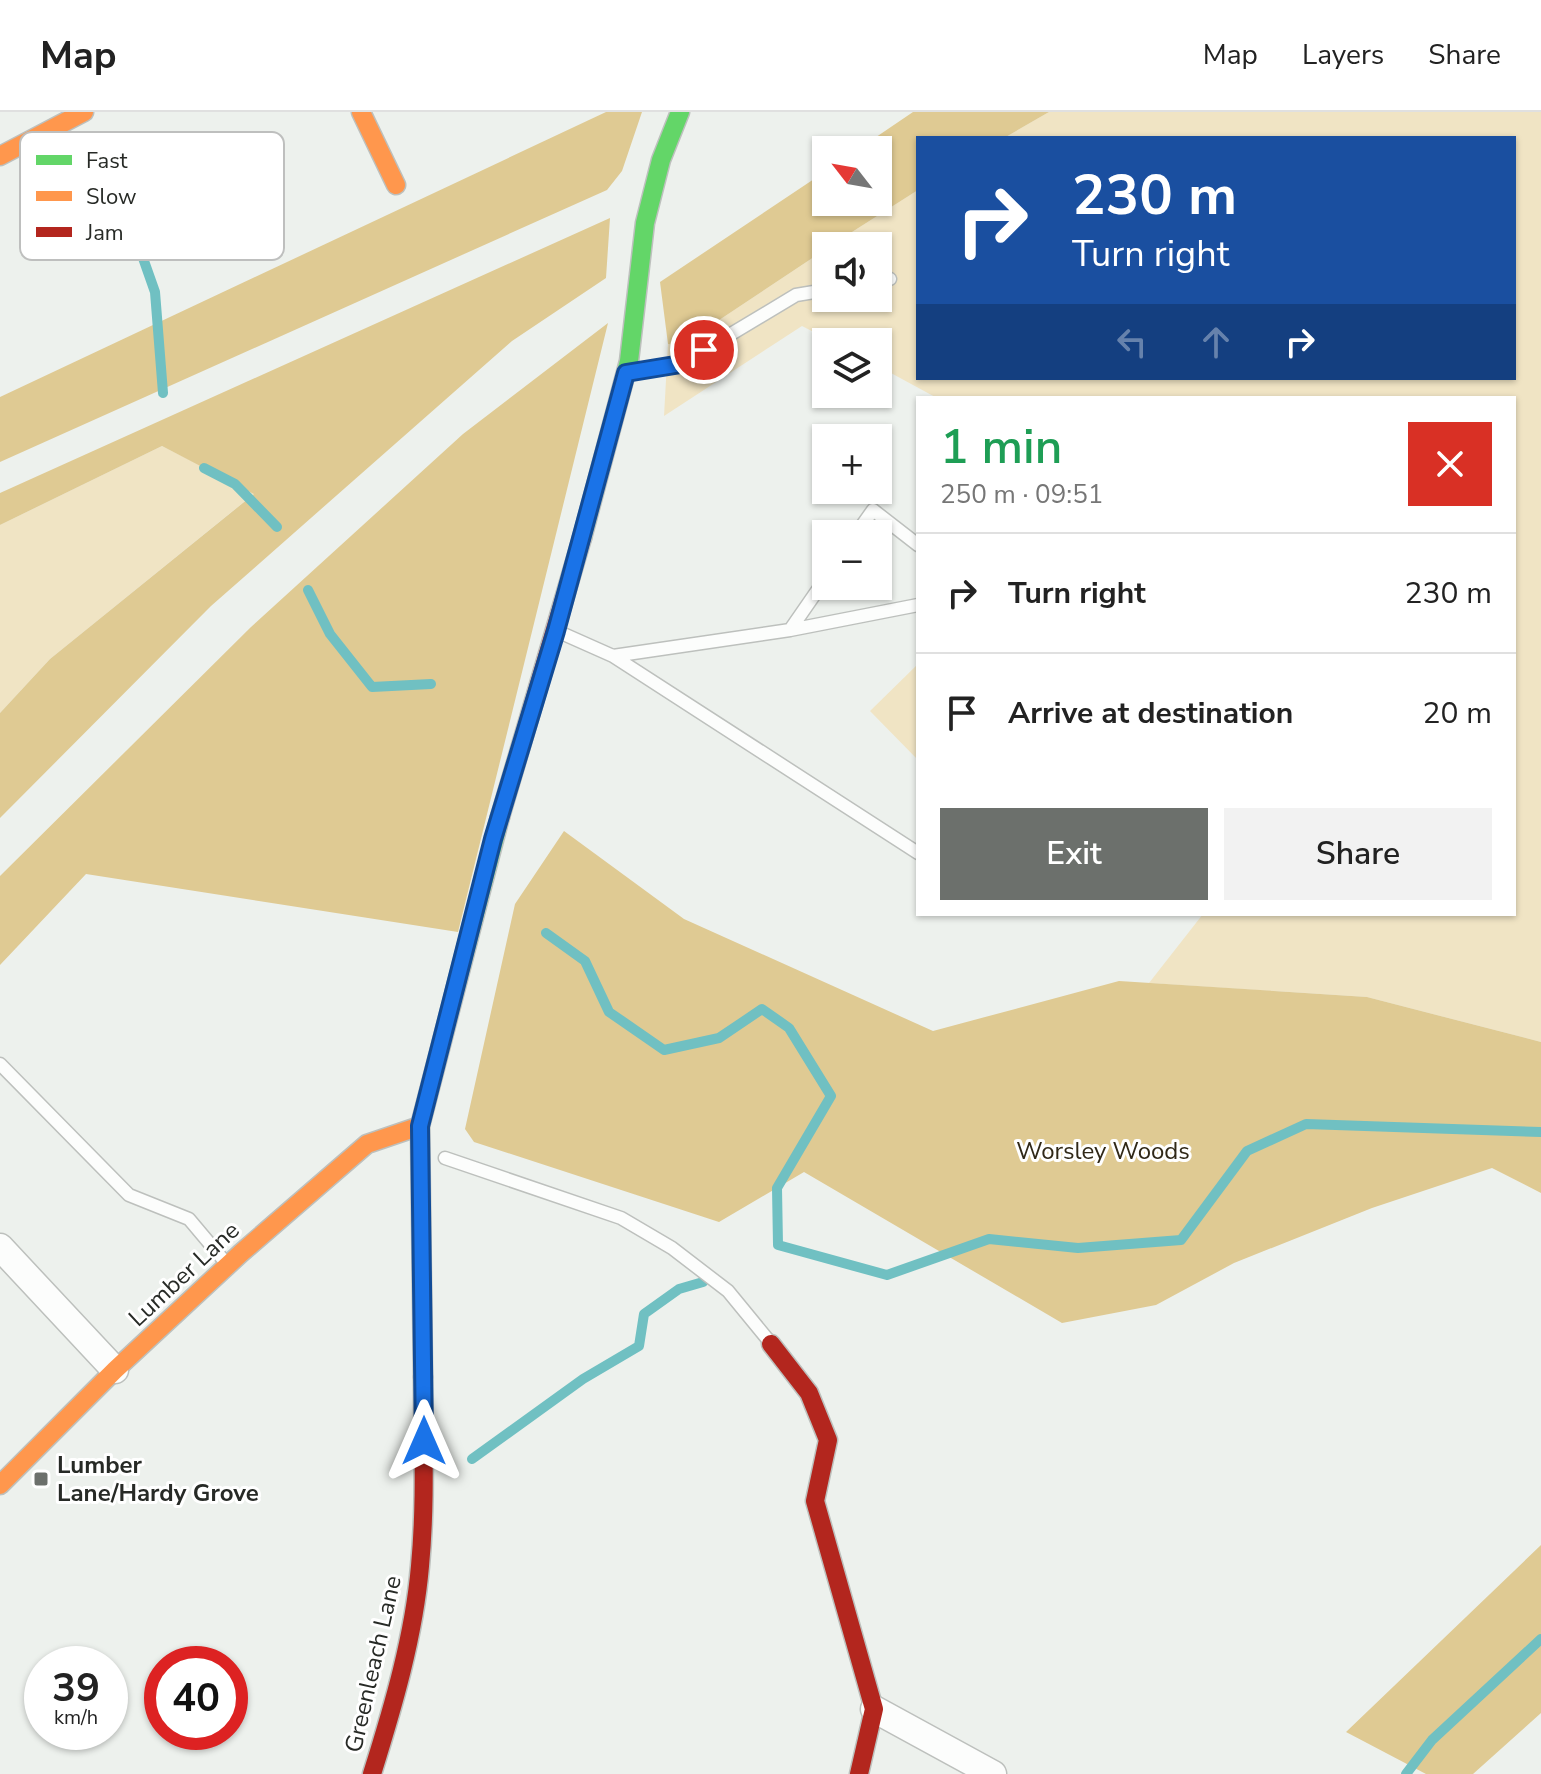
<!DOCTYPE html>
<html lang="en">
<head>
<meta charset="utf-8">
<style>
	body { margin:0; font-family:"Nunito Sans",sans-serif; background:#f2f2f2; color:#222; height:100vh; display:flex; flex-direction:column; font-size:30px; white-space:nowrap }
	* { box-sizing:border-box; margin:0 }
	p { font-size:26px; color:#767676 }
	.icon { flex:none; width:44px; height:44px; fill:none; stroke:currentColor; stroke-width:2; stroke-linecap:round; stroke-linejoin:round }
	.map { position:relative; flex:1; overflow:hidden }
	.sheet { position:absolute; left:916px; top:284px; width:600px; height:520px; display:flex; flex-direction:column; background:#fff; border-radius:0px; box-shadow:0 2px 6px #0004 }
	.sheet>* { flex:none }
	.banner { position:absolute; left:916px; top:24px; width:600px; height:244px; border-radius:0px; box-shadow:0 2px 6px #0004; background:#1a4fa0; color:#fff; overflow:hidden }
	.needle { width:52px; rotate:301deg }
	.controls { position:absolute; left:812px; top:24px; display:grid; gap:16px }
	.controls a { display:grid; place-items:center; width:80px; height:80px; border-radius:0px; background:#fff; box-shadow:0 2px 6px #0004; font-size:40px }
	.speed { position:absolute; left:24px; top:1534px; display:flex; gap:16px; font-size:40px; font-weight:700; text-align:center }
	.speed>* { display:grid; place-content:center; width:104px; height:104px; border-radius:50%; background:#fff; box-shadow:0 2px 6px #0004; line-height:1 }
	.speed small { font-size:20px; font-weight:400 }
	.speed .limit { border:12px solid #d22; background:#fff; color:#111 }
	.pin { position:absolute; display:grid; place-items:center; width:68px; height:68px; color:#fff; margin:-34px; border:4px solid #fff; border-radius:50%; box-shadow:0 2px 8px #0007 }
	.me { position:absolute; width:88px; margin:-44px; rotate:0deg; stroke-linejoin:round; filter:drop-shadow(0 0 6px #0008) }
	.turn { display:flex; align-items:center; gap:28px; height:168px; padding:0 24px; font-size:36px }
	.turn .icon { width:104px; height:104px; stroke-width:2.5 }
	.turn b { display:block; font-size:56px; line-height:68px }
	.lanes { display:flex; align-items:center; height:76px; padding:0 24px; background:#0003; justify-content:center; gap:40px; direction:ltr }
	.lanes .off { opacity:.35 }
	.round { display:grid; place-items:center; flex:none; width:84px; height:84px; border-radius:0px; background:#f2f2f2 }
	.overview { display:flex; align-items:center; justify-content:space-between; height:136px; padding:0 24px }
	h1 { font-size:48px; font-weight:600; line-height:60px; color:#1e9e55 }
	.cta { display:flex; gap:16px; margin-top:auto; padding:16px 24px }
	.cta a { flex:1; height:92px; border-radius:0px; background:#6c706c; color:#fff; font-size:32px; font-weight:600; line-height:92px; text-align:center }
	.cta a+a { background:#f2f2f2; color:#222 }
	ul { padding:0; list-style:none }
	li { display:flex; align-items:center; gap:24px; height:120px; padding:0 24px; border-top:2px solid #e0e0e0 }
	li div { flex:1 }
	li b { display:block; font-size:30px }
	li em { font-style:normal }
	header { display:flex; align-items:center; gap:48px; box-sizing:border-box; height:112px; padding:0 40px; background:#fff; border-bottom:2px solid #e0e0e0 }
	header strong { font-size:38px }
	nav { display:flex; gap:44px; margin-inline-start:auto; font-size:28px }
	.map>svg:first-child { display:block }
	.green { fill:#f0e4c4 }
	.forest { fill:#dfca93 }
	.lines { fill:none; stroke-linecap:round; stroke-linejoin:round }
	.stream { stroke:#70c0c2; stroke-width:10 }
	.lane-casing { stroke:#bdc0bd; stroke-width:15 }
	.street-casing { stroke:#bdc0bd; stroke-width:29 }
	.fast-casing { stroke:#bdc0bd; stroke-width:21 }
	.slow-casing { stroke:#bdc0bd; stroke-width:21 }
	.jam-casing { stroke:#bdc0bd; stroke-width:21 }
	.lane { stroke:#fcfdfc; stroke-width:12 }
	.street { stroke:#fcfdfc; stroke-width:26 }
	.fast { stroke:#63d668; stroke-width:18 }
	.slow { stroke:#ff974d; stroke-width:18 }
	.jam { stroke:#b3261e; stroke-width:18 }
	.route-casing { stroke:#114b97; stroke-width:20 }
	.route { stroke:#1a73e8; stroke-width:14 }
	.poi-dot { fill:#6c706c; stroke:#fff; stroke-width:3 }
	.labels { text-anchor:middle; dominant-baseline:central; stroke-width:6; stroke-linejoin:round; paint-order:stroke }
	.park-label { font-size:24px; fill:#302817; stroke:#fff }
	.street-label { font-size:24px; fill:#272a26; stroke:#fff }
	.poi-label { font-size:24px; font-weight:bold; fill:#272a26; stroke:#fff; text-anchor:start }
	.key { fill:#fff; stroke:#bebfbe; stroke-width:2 }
	.key-label { font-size:22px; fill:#272a26 }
</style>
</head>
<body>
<header>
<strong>Map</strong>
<nav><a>Map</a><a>Layers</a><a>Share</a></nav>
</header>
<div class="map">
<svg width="1541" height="1662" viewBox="0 0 1541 1662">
	<rect width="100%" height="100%" fill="#edf1ed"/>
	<path class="green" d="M1049 0H1541V930L1367 885 1149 871 1203 802H1514V286H937L878 254V230H833L802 214 664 304 668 232 680 234 826 137V186H878V134H830L918 78V266H1514V26H1004Z
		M162 334 255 381 50 547 0 601V413Z
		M918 552V648L870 599Z"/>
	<path class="forest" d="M606 0H642L622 59 607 78 0 350V285Z
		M913 0H1049L1004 26H918V78L830 134H826V137L680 234 668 232 660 170 826 59V90H878V38H857Z
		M610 106 606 166 512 229 211 494 0 706V601L50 547 254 382 162 334 0 413V381Z
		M608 211 458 820 86 762 0 853V764L251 515 463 322Z
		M564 719 684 807 933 919 1119 869 1367 885 1541 930V1081L1492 1056 1372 1096 1234 1151 1156 1193 1062 1211 804 1060 719 1110 474 1030 465 1017 515 792Z
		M1541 1433V1601L1473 1662H1426L1346 1620Z"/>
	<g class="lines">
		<path class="stream" d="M131 112 155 180 163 281
			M204 356 235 372 277 415
			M308 478 330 522 372 575 431 572
			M546 821 585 849 609 900 664 938 719 926 762 897 789 916 831 984 777 1076 778 1133 887 1163 989 1127 1078 1136 1181 1128 1247 1039 1306 1012 1541 1020
			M472 1347 583 1267 639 1234 644 1202 679 1177 703 1170
			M1406 1662 1432 1628 1541 1527"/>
		<g class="lane-casing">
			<path id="lane" d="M878 169 890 167
				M629 261 681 252 796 183 826 178
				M856 422 873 398 918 433
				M790 518 826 466
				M559 520 613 544 918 741
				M613 544 790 518 918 493
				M0 952 129 1083 189 1107 226 1151
				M445 1046 621 1106 672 1136 728 1179 769 1229"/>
		</g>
		<g class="street-casing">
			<path id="street" d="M0 1135 115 1258
				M874 1597 993 1662"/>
		</g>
		<g class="fast-casing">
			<path id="fast" d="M582 426 629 249 645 111 661 48 680 0
				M423 1265 420 1014 500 705"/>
		</g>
		<g class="slow-casing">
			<path id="slow" d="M361 0 396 73
				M0 44 84 0
				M0 1373 115 1258 241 1141 367 1032 420 1014"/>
		</g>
		<g class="jam-casing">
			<path id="jam" d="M500 705 582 426
				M771 1232 809 1281 828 1328 815 1389 874 1597 859 1662
				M372 1662C393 1595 414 1524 420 1454 426 1391 423 1328 423 1265"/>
		</g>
		<use href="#lane" class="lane"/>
		<use href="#street" class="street"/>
		<use href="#fast" class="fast"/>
		<use href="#slow" class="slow"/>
		<use href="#jam" class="jam"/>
	</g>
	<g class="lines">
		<g class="route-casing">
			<path id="route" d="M424 1329 420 1014 493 727 556 519 626 261 681 252 704 238"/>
		</g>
		<use href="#route" class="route"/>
	</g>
	<rect class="poi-dot" x="33" y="1359" width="16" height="16" rx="4"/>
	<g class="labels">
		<g class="park-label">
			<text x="1103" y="1039">Worsley Woods</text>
		</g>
		<g class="street-label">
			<text transform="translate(184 1162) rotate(-43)">Lumber Lane</text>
			<text transform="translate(373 1552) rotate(-77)">Greenleach Lane</text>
		</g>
		<g class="poi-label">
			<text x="57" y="1353">Lumber<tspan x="57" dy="28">Lane/Hardy Grove</tspan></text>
		</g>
	</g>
	<rect x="20" y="20" width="264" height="128" rx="12" class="key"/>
	<rect x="36" y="43" width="36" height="10" fill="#63d668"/>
	<rect x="36" y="79" width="36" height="10" fill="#ff974d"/>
	<rect x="36" y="115" width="36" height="10" fill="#b3261e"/>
	<g class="key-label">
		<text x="86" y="56">Fast</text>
		<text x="86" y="92">Slow</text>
		<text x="86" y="128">Jam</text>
	</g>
</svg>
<div class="controls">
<a><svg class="needle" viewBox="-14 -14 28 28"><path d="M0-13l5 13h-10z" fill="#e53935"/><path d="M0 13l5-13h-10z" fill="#767676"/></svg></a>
<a><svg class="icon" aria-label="sound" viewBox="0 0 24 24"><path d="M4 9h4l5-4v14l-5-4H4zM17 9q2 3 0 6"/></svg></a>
<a><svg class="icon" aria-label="layers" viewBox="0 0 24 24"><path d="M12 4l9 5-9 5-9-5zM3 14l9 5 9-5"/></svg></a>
<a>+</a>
<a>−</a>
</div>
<div class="speed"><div>39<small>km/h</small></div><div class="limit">40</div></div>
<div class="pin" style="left:704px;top:238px;background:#d93025"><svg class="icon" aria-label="arrive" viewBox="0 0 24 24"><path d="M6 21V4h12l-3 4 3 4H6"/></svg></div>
<svg class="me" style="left:424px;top:1329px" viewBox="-20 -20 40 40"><path d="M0-17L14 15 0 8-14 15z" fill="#1a73e8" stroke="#fff" stroke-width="4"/></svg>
<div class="banner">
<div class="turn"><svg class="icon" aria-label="right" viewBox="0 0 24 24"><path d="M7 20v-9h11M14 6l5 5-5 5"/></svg><div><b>230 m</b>Turn right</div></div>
<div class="lanes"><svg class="icon off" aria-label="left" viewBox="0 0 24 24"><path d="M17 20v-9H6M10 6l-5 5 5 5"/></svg><svg class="icon off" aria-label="ahead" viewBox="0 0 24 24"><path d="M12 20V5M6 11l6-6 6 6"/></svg><svg class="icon" aria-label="right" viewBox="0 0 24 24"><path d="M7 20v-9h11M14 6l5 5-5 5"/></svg></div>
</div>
<section class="sheet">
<div class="overview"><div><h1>1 min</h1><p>250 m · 09:51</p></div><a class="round" style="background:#d93025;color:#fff"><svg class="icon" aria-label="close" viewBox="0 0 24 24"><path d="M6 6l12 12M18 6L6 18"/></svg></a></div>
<ul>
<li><svg class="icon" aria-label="right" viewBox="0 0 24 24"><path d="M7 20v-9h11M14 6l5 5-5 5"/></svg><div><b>Turn right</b></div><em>230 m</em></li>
<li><svg class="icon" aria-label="arrive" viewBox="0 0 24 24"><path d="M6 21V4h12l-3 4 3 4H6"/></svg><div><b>Arrive at destination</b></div><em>20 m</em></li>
</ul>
<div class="cta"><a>Exit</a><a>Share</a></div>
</section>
</div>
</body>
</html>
